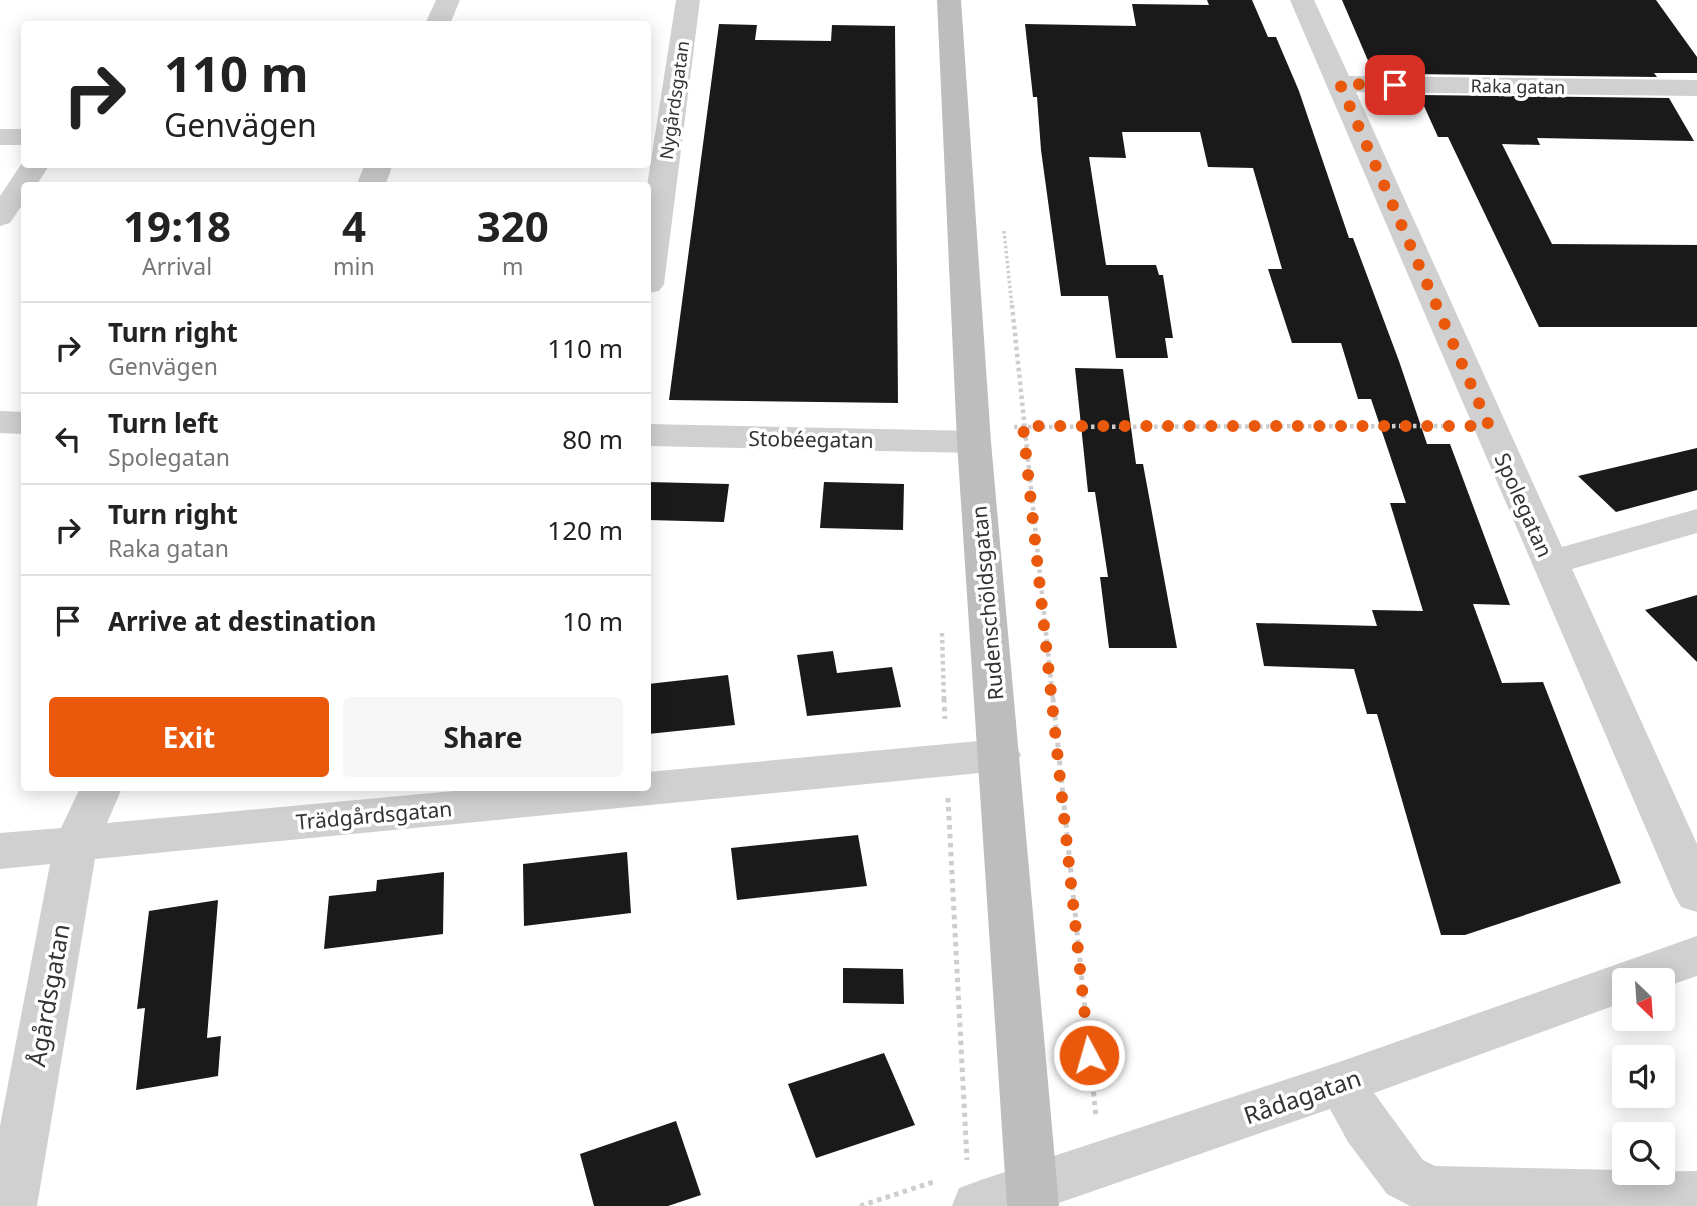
<!DOCTYPE html>
<html lang="en">
<head>
<meta charset="utf-8">
<style>
	body { margin:0; font-family:"Noto Sans",sans-serif; background:#f6f6f6; color:#222; height:100vh; display:flex; flex-direction:column; font-size:26px; white-space:nowrap }
	* { box-sizing:border-box; margin:0 }
	p { font-size:23px; color:#767676 }
	.icon { flex:none; width:38px; height:38px; fill:none; stroke:currentColor; stroke-width:2; stroke-linecap:round; stroke-linejoin:round }
	.map { position:relative; flex:1; overflow:hidden }
	.side { position:absolute; left:21px; top:182px; width:630px; height:609px; display:flex; flex-direction:column; background:#fff; border-radius:7px; box-shadow:0 4px 18px #0003 }
	.side>* { flex:none }
	.hud { position:absolute; left:21px; top:21px; width:630px; height:147px; border-radius:7px; box-shadow:0 4px 18px #0003; background:#fff; color:#222; overflow:hidden }
	.needle { width:46px; rotate:155deg }
	.fabs { position:absolute; left:1612px; top:968px; display:grid; gap:14px }
	.fabs a { display:grid; place-items:center; width:63px; height:63px; border-radius:7px; background:#fff; box-shadow:0 4px 18px #0003; font-size:35px }
	.pin { position:absolute; display:grid; place-items:center; width:60px; height:60px; color:#fff; margin:-30px; border-radius:14px; box-shadow:0 4px 10px #0006 }
	.me { position:absolute; width:77px; margin:-38px; rotate:354deg; stroke-linejoin:round; filter:drop-shadow(0 0 5px #0008) }
	.turn { display:flex; align-items:center; gap:24px; height:147px; padding:0 28px; font-size:32px }
	.turn .icon { width:91px; height:91px; stroke-width:2.5 }
	.turn b { display:block; font-size:49px; line-height:60px }
	.eta { display:flex; justify-content:space-evenly; align-items:center; height:119px; text-align:center }
	.eta b { font-size:42px; font-weight:700; line-height:49px }
	.cta { display:flex; gap:14px; margin-top:auto; padding:14px 28px }
	.cta a { flex:1; height:80px; border-radius:7px; background:#ea580c; color:#fff; font-size:28px; font-weight:700; line-height:80px; text-align:center }
	.cta a+a { background:#f6f6f6; color:#222 }
	ul { padding:0; list-style:none }
	li { display:flex; align-items:center; gap:21px; height:91px; padding:0 28px; border-top:2px solid #e0e0e0 }
	li div { flex:1 }
	li b { display:block; font-size:26px }
	li em { font-style:normal }
	.map>svg:first-child { display:block }
	.building { fill:#1a1a1a }
	.lines { fill:none; stroke-linecap:round; stroke-linejoin:round }
	.path-far2 { stroke:#cdcdcd; stroke-width:3.5; stroke-dasharray:2.5 2.5; stroke-linecap:butt }
	.path-far1 { stroke:#cdcdcd; stroke-width:4.5; stroke-dasharray:3.5 3.5; stroke-linecap:butt }
	.path { stroke:#cdcdcd; stroke-width:5; stroke-dasharray:4.5 4.5; stroke-linecap:butt }
	.street { fill:#d0d0d0; fill-rule:evenodd }
	.secondary { fill:#bdbdbd; fill-rule:evenodd }
	.route { stroke:#ea580c; stroke-width:12; stroke-dasharray:0 21.6 }
	.labels { text-anchor:middle; dominant-baseline:central; stroke-width:7; stroke-linejoin:round; paint-order:stroke }
	.far-street-label { font-size:18px; fill:#333; stroke:#fff }
	.street-label { font-size:21px; fill:#333; stroke:#fff }
	.near-street-label { font-size:24px; fill:#333; stroke:#fff }
</style>
</head>
<body>
<div class="map">
<svg width="1697" height="1206" viewBox="0 0 1697 1206">
	<rect width="100%" height="100%" fill="#fff"/>
	<path class="building" d="M1207 0H1252L1268 37H1276L1299 91 1349 238H1353L1399 361 1427 444H1450L1510 605 1473 604 1502 683 1543 682 1621 883 1465 935H1441L1377 714H1367L1354 669 1264 666 1256 623 1377 626 1372 610 1423 611 1390 503H1406L1371 399H1358L1341 343H1292L1268 269H1282L1253 168 1208 167 1200 132H1122L1126 158 1089 157 1106 265H1156L1159 275H1163L1173 338H1165L1168 358H1116L1108 296H1061L1041 150 1037 97H1033L1025 24 1136 26 1132 4 1209 5Z
		M1342 0H1656L1697 57V73H1654L1657 77 1410 74 1408 70H1372Z
		M719 24 757 25 755 40 831 41 832 25 895 26 898 403 669 400Z
		M1419 95 1669 98 1694 141 1537 138 1540 145 1502 144 1552 244 1697 245V327H1539L1448 137H1438Z
		M1075 368 1123 369 1136 464H1143L1177 648H1109L1100 577H1108L1095 492H1088Z
		M1697 448V490L1616 512 1578 476Z
		M648 482 729 484 724 522 648 520Z
		M824 482 904 484 903 530 820 528Z
		M1697 595V662L1645 610Z
		M833 651 837 673 892 667 901 707 807 716 797 655Z
		M728 675 735 725 648 734V684Z
		M858 835 867 886 737 900 731 848Z
		M627 852 631 913 524 926 523 864Z
		M444 872 443 934 324 949 329 896 376 891 377 880Z
		M218 900 207 1038 221 1036 218 1076 136 1090 145 1008 137 1009 149 911Z
		M843 968 903 969 904 1004 843 1003Z
		M884 1053 915 1125 816 1158 788 1084Z
		M676 1121 701 1195 668 1206H594L580 1154Z"/>
	<g class="lines">
		<path class="path-far2" d="M1004 231 1012 307"/>
		<path class="path-far1" d="M1012 305 1053 700
			M1014 427 1446 426
			M942 633 944 700"/>
		<path class="path" d="M944 698 945 719
			M1053 698 1096 1117
			M948 798 967 1160
			M860 1206 936 1181"/>
		<path class="street" d="M436 0H460L450 24H425Z
			M676 0H700L664 284 659 291 648 293 647 186Z
			M1290 0H1314L1349 76 1697 80V96L1356 92 1562 547 1697 509V533L1572 569 1697 844V912L1681 907 1674 894Z
			M0 129H24V145H0Z
			M24 160V164H50L36 186H24V202L10 223 0 226V196Z
			M365 164H393L385 186H356Z
			M0 411 24 412V434L0 433Z
			M648 424 974 431 986 434 991 442 986 450 974 453 648 446Z
			M1000 739 1015 744 1021 755 1015 766 1000 771 95 859 37 1206H0V1126L50 864 0 869V833L61 828 80 788H122L107 823 486 788H648V772Z
			M1697 936V976L1662 988V980H1624V1002L1374 1093 1423 1160 1435 1166 1624 1170V1172L1697 1171V1206H1410L1387 1194 1348 1142 1330 1109 1050 1206H952L959 1188 978 1181 1342 1061Z"/>
		<path class="secondary" d="M937 0H961L991 442 1059 1206H1007L957 442Z"/>
	</g>
	<g class="lines">
		<path class="route" d="M1089 1055 1023 426H1489L1340 84 1395 85"/>
	</g>
	<g class="labels">
		<g class="far-street-label">
			<text transform="translate(1518 86) rotate(1)">Raka gatan</text>
			<text transform="translate(674 100) rotate(-82)">Nygårdsgatan</text>
		</g>
		<g class="street-label">
			<text transform="translate(811 439) rotate(1)">Stobéegatan</text>
			<text transform="translate(1524 505) rotate(66)">Spolegatan</text>
			<text transform="translate(987 603) rotate(-95)">Rudenschöldsgatan</text>
			<text transform="translate(374 815) rotate(-5)">Trädgårdsgatan</text>
		</g>
		<g class="near-street-label">
			<text transform="translate(48 995) rotate(-80)">Ågårdsgatan</text>
			<text transform="translate(1302 1096) rotate(-19)">Rådagatan</text>
		</g>
	</g>
</svg>
<div class="fabs">
<a><svg class="needle" viewBox="-14 -14 28 28"><path d="M0-13l5 13h-10z" fill="#e53935"/><path d="M0 13l5-13h-10z" fill="#767676"/></svg></a>
<a><svg class="icon" aria-label="sound" viewBox="0 0 24 24"><path d="M4 9h4l5-4v14l-5-4H4zM17 9q2 3 0 6"/></svg></a>
<a><svg class="icon" aria-label="search" viewBox="0 0 24 24"><circle cx="10" cy="10" r="6"/><path d="M15 15l6 6"/></svg></a>
</div>
<div class="pin" style="left:1395px;top:85px;background:#d93025"><svg class="icon" aria-label="arrive" viewBox="0 0 24 24"><path d="M6 21V4h12l-3 4 3 4H6"/></svg></div>
<svg class="me" style="left:1089px;top:1055px" viewBox="-20 -20 40 40"><circle r="17" fill="#ea580c" stroke="#fff" stroke-width="3"/><path d="M0-11L8 9 0 5-8 9z" fill="#fff"/></svg>
<div class="hud">
<div class="turn"><svg class="icon" aria-label="right" viewBox="0 0 24 24"><path d="M7 20v-9h11M14 6l5 5-5 5"/></svg><div><b>110 m</b>Genvägen</div></div>
</div>
<section class="side">
<div class="eta">
<div><b>19:18</b><p>Arrival</p></div>
<div><b>4</b><p>min</p></div>
<div><b>320</b><p>m</p></div>
</div>
<ul>
<li><svg class="icon" aria-label="right" viewBox="0 0 24 24"><path d="M7 20v-9h11M14 6l5 5-5 5"/></svg><div><b>Turn right</b><p>Genvägen</p></div><em>110 m</em></li>
<li><svg class="icon" aria-label="left" viewBox="0 0 24 24"><path d="M17 20v-9H6M10 6l-5 5 5 5"/></svg><div><b>Turn left</b><p>Spolegatan</p></div><em>80 m</em></li>
<li><svg class="icon" aria-label="right" viewBox="0 0 24 24"><path d="M7 20v-9h11M14 6l5 5-5 5"/></svg><div><b>Turn right</b><p>Raka gatan</p></div><em>120 m</em></li>
<li><svg class="icon" aria-label="arrive" viewBox="0 0 24 24"><path d="M6 21V4h12l-3 4 3 4H6"/></svg><div><b>Arrive at destination</b></div><em>10 m</em></li>
</ul>
<div class="cta"><a>Exit</a><a>Share</a></div>
</section>
</div>
</body>
</html>
